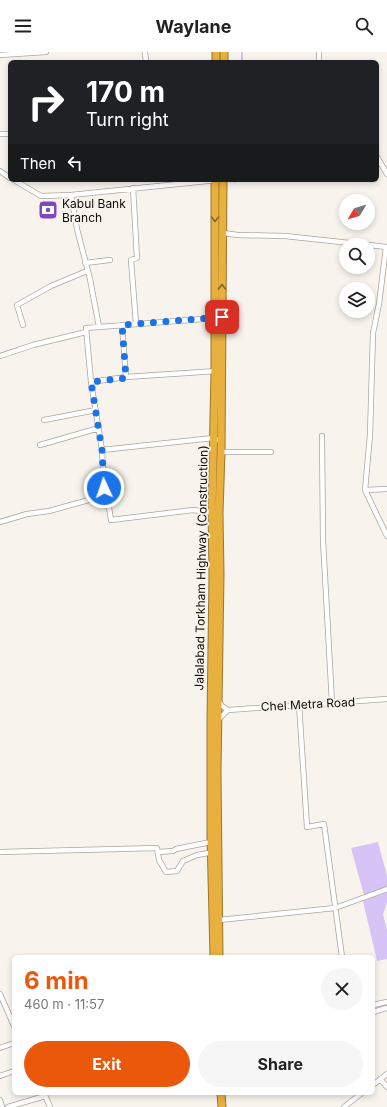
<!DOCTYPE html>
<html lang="en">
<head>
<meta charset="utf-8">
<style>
	body { margin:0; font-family:Inter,sans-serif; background:#f6f6f6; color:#222; height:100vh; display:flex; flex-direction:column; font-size:15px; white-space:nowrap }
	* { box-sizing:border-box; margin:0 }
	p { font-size:13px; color:#767676 }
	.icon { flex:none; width:22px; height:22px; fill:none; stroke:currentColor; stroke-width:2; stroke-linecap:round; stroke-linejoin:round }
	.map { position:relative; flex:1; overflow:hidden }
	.details { position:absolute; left:12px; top:903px; width:363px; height:140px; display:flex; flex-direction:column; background:#fff; border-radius:6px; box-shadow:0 2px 6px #0003 }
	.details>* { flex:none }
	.banner { position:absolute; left:8px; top:8px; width:371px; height:122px; border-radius:6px; box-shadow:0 2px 6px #0003; background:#202124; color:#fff; overflow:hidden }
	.needle { width:26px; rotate:232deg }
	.fabs { position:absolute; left:339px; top:142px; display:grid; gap:8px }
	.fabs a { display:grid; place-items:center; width:36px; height:36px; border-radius:50%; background:#fff; box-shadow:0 2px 6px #0003; font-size:20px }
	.pin { position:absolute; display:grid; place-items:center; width:34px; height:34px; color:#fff; margin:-17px; border-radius:8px; box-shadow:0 2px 6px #0006 }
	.me { position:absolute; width:44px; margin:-22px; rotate:357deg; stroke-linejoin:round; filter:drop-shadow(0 0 3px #0008) }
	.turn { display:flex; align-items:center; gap:14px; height:84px; padding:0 12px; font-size:18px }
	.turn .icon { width:52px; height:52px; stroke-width:2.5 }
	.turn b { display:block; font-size:28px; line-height:34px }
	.then { display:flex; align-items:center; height:38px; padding:0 12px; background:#0003; gap:8px; font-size:15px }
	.round { display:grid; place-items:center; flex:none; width:42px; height:42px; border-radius:21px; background:#f6f6f6 }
	.head { display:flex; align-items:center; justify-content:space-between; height:68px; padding:0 12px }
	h1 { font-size:24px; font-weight:700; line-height:30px; color:#ea580c }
	.primary-button { display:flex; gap:8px; margin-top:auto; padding:8px 12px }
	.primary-button a { flex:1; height:46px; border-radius:24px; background:#ea580c; color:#fff; font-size:16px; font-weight:700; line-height:46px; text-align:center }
	.primary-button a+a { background:#f6f6f6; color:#222 }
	header { display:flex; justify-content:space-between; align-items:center; height:52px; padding:0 12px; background:#fff; font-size:18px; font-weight:700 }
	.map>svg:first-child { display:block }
	.green { fill:#d8c3f6 }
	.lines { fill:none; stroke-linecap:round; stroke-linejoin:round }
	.stream { stroke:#ccacf5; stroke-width:1.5 }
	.minor-casing { stroke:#aaa69f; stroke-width:6 }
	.highway-casing { stroke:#9b772c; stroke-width:9 }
	.minor { stroke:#fff; stroke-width:4.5 }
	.highway { stroke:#e8b03f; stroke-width:7 }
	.oneway { stroke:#856627 }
	.route { stroke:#1a73e8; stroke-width:7; stroke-dasharray:0 12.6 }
	.labels { text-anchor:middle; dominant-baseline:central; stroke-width:3.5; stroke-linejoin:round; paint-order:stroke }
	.poi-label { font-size:12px; fill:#0d0c0a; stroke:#f8f4ed; text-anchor:start }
	.street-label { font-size:12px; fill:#0d0c0a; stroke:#f8f4ed }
</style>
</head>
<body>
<header><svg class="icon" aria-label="menu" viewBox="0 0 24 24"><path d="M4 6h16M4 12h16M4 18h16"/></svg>Waylane<svg class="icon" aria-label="search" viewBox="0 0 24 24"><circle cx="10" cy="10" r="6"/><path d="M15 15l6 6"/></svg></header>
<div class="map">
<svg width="387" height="1055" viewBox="0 0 387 1055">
	<rect width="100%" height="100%" fill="#f8f4ed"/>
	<path class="green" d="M378 790 387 824V835L364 843 351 796Z
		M387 840V851L383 862 387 878V907L377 909 363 849Z"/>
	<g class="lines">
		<path class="stream" d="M242 0V10
			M235 130V128"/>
		<g class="minor-casing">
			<path id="minor" d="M145 0 146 10
				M319 0V10
				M0 3 46 0
				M0 82H10
				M377 105 387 122
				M0 119 10 126
				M14 128 41 144 71 143 217 128
				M133 136 137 206 131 208 136 272
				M71 143 77 177 90 227 99 275
				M223 181 238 183 285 184 387 195
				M386 195 379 252 373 281 370 383 365 438 387 484
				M85 211 110 208
				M23 273 17 253 51 234 87 219
				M122 273 126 325
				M0 304 33 293 86 280
				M91 330 126 325 217 319
				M44 368 96 358
				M322 384 323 488 332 651
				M40 393 99 376
				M102 398 213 386 221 389
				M221 400H271
				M365 438 387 437
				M214 461 193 458 111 468 107 443 104 436 102 398 91 330 86 276 216 266
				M0 470 27 462 49 459 107 443
				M218 648 222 654 228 658
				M299 652 307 775 324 772 342 905
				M228 658 387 647
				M218 668 228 658
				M0 800 157 796 159 808 166 820 177 819 183 809 197 803 214 800
				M158 800 173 799 176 797 211 790
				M219 868 335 856 387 837
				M0 942 14 974
				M373 953 387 950
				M373 960 387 956
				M0 996 14 991
				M0 1024 14 1019
				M380 1027 387 1035
				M373 1033 387 1022
				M44 1041 50 1055
				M0 1048 2 1055
				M8 1055 45 1044
				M344 1055 362 1041"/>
		</g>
		<g class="highway-casing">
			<path id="highway" d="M216 10V0
				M224 10V0
				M214 905 211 785V668L213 523 212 460 215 319V128
				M219 905 217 720 220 522 219 461 221 400 223 128
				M221 1041 222 1055"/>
		</g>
		<use href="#minor" class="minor"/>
		<use href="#highway" class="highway"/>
	</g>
	<defs><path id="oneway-chevron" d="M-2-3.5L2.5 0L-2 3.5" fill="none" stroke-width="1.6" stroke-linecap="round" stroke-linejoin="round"/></defs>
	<g class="oneway">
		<use href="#oneway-chevron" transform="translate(215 167) rotate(90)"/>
		<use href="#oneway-chevron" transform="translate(222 235) rotate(-90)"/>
	</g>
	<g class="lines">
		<path class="route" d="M104 436 102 398 91 330 126 326 122 273 222 265"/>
	</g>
	<defs>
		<g id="bank-square" transform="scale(1)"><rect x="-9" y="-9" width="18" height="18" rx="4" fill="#8348be" stroke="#f8f4ed"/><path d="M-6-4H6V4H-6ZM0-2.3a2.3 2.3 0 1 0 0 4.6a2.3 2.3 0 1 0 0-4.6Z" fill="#fff"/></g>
	</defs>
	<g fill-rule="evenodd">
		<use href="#bank-square" x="48" y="158"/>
	</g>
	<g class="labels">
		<g class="poi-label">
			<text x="62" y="151">Kabul Bank<tspan x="62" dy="14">Branch</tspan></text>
		</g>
		<g class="street-label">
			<text transform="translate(201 516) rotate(-89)">Jalalabad Torkham Highway (Construction)</text>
			<text transform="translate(308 652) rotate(-3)">Chel Metra Road</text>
		</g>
	</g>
</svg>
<div class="fabs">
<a><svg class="needle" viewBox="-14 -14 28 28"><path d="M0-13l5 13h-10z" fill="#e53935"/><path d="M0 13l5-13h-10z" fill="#767676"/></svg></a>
<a><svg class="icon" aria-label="search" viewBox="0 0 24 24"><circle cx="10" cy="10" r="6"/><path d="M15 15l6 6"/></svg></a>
<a><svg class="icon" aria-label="layers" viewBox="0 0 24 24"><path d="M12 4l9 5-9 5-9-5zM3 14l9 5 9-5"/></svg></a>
</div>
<div class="pin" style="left:222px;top:265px;background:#d93025"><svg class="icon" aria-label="arrive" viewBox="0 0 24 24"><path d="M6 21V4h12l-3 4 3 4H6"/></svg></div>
<svg class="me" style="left:104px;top:436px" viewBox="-20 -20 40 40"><circle r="17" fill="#1a73e8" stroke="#fff" stroke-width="3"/><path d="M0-11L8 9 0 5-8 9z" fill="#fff"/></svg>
<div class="banner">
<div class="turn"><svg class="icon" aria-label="right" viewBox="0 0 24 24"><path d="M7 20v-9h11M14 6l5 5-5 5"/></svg><div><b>170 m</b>Turn right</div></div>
<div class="then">Then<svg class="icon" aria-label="left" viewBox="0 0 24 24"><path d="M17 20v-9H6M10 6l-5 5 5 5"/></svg></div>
</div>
<section class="details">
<div class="head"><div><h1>6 min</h1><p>460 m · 11:57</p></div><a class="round"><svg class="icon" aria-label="close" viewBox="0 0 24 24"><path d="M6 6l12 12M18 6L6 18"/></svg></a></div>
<div class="primary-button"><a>Exit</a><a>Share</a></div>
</section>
</div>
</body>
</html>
